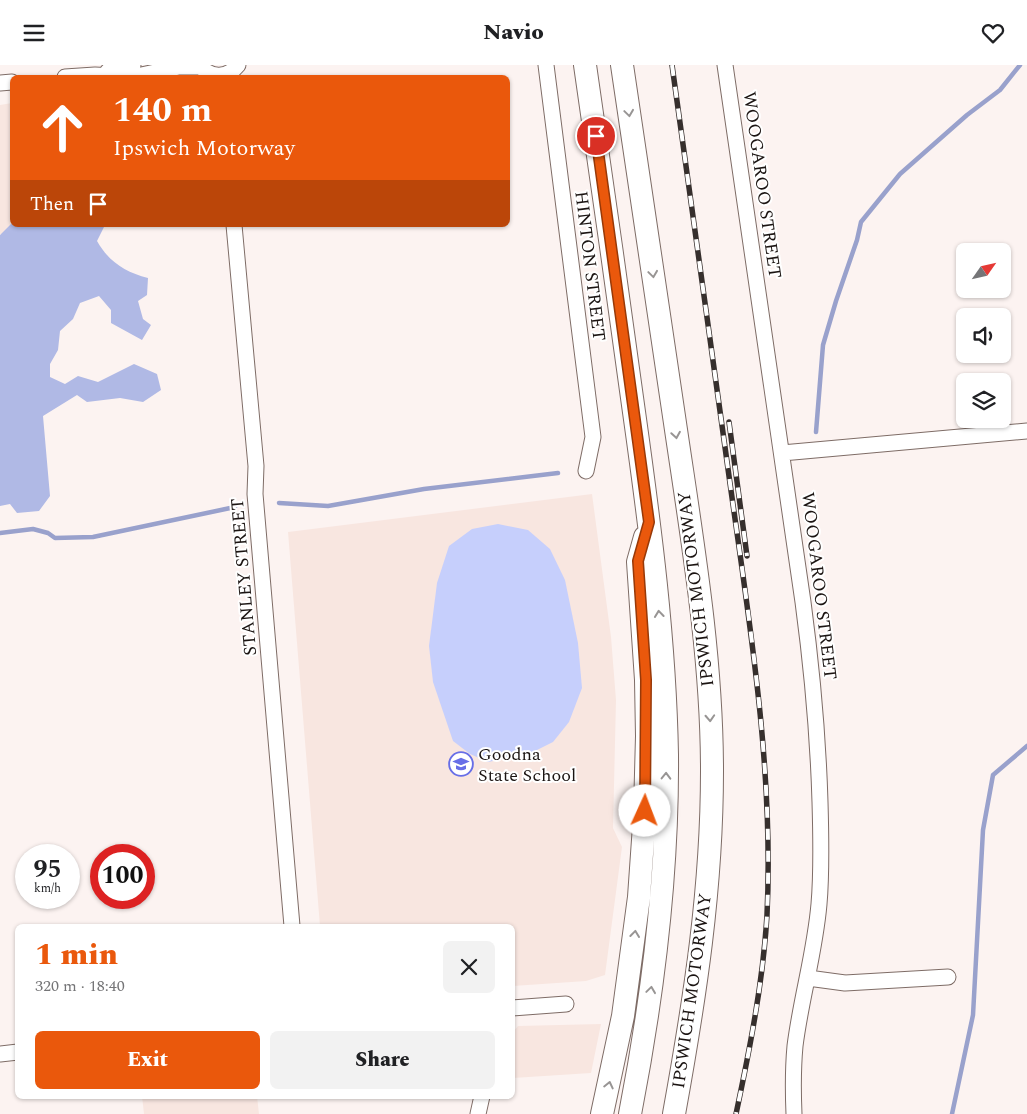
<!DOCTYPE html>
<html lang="en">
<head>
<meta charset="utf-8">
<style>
	body { margin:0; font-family:Spectral,serif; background:#f2f2f2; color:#202124; height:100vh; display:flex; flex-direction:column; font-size:19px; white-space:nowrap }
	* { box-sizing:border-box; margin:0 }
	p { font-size:16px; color:#757577 }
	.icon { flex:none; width:28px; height:28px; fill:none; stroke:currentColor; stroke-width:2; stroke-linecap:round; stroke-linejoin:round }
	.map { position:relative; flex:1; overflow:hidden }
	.panel { position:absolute; left:15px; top:859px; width:500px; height:175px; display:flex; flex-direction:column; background:#fff; border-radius:8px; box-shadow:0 1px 4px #0004 }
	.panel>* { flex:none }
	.hud { position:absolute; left:10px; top:10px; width:500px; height:152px; border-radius:8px; box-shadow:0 1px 4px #0004; background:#ea580c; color:#fff; overflow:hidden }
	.needle { width:32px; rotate:56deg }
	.fabs { position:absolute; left:956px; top:178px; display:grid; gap:10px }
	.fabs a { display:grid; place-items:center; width:55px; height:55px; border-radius:8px; background:#fff; box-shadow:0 1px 4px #0004; font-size:25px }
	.speed { position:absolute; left:15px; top:779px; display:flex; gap:10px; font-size:25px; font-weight:700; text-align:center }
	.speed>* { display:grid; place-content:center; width:65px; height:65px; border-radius:50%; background:#fff; box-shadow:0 1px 4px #0004; line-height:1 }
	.speed small { font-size:12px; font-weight:400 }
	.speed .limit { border:8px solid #d22; background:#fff; color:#111 }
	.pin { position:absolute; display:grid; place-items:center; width:42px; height:42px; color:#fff; margin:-21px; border:2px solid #fff; border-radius:50%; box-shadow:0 1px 5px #0007 }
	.me { position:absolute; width:55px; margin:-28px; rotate:2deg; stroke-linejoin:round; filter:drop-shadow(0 0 4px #0008) }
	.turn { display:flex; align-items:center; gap:18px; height:105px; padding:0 20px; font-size:22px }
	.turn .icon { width:65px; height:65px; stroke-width:2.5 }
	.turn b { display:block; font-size:35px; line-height:42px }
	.then { display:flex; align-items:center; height:48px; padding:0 20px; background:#0003; gap:10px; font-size:19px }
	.round { display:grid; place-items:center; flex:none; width:52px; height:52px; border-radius:8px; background:#f2f2f2 }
	.head { display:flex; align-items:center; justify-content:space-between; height:85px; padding:0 20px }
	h1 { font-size:30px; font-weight:800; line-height:38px; color:#ea580c }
	.cta { display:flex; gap:10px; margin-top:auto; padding:10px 20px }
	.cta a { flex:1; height:58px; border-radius:8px; background:#ea580c; color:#fff; font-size:20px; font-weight:800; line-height:58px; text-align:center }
	.cta a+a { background:#f2f2f2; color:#202124 }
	header { display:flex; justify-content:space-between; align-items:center; height:65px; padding:0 20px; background:#fff; font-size:22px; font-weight:800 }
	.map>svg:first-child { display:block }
	.built { fill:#f8e6e0 }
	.green { fill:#c6cffc }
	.forest { fill:#b0b9e5 }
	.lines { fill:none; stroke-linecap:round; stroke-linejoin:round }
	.stream { stroke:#99a1cc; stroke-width:4.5 }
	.minor-casing { stroke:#7e6c66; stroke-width:17 }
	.highway-casing { stroke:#7e6c66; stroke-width:24 }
	.minor { stroke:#fff; stroke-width:15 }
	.highway { stroke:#fff; stroke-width:22 }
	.rail-casing { stroke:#362f2d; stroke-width:5.5 }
	.rail { stroke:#fff; stroke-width:4; stroke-dasharray:11; stroke-linecap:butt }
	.oneway { stroke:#989594 }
	.route-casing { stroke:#983908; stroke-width:12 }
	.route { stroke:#ea580c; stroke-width:9 }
	.labels { text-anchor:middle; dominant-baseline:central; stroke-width:4; stroke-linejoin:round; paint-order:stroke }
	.street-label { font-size:18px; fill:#1b1412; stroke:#fff }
	.poi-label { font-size:18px; fill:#1b1412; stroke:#fff; text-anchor:start }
</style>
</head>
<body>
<header><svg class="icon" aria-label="menu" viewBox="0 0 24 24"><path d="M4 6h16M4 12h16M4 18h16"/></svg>Navio<svg class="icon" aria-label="heart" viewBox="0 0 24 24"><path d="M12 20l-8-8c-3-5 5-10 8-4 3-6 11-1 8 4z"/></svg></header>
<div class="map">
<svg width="1027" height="1049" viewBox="0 0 1027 1049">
	<rect width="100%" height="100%" fill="#fcf3f1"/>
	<path class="built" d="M12 38V160L28 167 0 169V40Z
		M592 429 611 572 616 635 613 763 622 782 605 910 586 916 513 921 512 861H320L288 467Z
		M601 959 591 1008 513 1013V967L518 961Z
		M142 1031H257L259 1049H144Z"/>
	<path class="green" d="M498 459 528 465 550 484 565 515 578 578 582 623 569 657 553 677 531 688 488 697 470 689 453 676 433 617 429 581 437 518 449 481 472 464Z"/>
	<path class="forest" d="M12 158V160H105L97 176C109 197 125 207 148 213L147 230 138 236 143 254 151 260 142 275 111 258V245L99 231 80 238 73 254 60 266 58 285 50 299V312L65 319 78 311 98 317 134 299 157 309 161 325 143 337 120 333 87 337 77 330 43 351 50 431 39 446 17 448 10 439 0 441V170Z"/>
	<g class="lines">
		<path class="stream" d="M816 367 823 280 836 236 857 175 861 157 900 109 967 50 1000 25 1020 0
			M279 438 328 441 424 424 558 408
			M0 468 33 464 48 468 55 473 93 472 235 442
			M952 1049 973 950 983 765 993 710 1027 681"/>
		<g class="minor-casing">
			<path id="minor" d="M199 0C210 13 227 14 238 0
				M546 0 593 372 586 406
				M725 0 803 537C812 604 818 670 820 737 821 771 822 805 819 839 815 887 801 933 795 981 793 1003 793 1026 794 1049
				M108 6 133 0
				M65 12 95 10 132 12 179 2H199
				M0 18 12 17
				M234 160 256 401 255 429 292 861
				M782 388 1027 366
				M808 913 845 918 948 912
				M512 943 566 939
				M0 989 18 987
				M478 1049 482 1031"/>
		</g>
		<g class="highway-casing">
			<path id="highway" d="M585 0C602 116 618 231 634 347 650 461 665 575 667 690 668 811 653 931 630 1049
				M622 0C640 119 657 239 675 358 692 474 712 589 712 706 712 824 695 933 674 1049
				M602 1049 623 951 639 832 645 746 647 671 646 615 638 497 645 472"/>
		</g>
		<use href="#minor" class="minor"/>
		<use href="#highway" class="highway"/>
		<g class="rail-casing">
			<path id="rail" d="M672 0C691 137 710 274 729 411 749 556 774 702 767 850 763 917 750 983 736 1049
				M729 357 747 491"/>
		</g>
		<use href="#rail" class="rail"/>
	</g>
	<defs><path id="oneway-chevron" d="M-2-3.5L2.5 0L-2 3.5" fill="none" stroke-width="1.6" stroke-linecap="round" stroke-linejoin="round" transform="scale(1.25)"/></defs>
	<g class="oneway">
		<use href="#oneway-chevron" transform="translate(629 48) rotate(82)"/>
		<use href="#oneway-chevron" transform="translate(653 209) rotate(82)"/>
		<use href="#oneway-chevron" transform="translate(676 370) rotate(81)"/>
		<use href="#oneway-chevron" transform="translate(659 549) rotate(-96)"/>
		<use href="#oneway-chevron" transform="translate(710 653) rotate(87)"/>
		<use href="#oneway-chevron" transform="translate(666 711) rotate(-89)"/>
		<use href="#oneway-chevron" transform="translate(635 869) rotate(-83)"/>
		<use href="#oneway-chevron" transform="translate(651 925) rotate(-82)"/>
		<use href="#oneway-chevron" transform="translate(609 1020) rotate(-77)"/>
	</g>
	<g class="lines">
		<g class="route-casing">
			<path id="route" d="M596 71 649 457 638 496 646 615 645 746"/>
		</g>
		<use href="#route" class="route"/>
	</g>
	<defs>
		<g id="school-ring" transform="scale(1.25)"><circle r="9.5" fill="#fff" stroke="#676ee7" stroke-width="1.5"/><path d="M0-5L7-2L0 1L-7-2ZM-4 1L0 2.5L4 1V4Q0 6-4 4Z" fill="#676ee7"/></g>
	</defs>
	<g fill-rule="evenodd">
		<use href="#school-ring" x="461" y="699"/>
	</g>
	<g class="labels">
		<g class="street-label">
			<text transform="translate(762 120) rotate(82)">WOOGAROO STREET</text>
			<text transform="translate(590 201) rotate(83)">HINTON STREET</text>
			<text transform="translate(244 512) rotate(-95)">STANLEY STREET</text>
			<text transform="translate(819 521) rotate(83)">WOOGAROO STREET</text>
			<text transform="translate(696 524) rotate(-97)">IPSWICH MOTORWAY</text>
			<text transform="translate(692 926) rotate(-82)">IPSWICH MOTORWAY</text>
		</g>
		<g class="poi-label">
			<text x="478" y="689">Goodna<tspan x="478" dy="21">State School</tspan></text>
		</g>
	</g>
</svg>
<div class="fabs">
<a><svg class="needle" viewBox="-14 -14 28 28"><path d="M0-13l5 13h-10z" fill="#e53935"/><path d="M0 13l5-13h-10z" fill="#757577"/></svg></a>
<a><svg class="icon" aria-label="sound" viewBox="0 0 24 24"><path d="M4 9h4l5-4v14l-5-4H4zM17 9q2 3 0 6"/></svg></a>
<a><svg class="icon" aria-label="layers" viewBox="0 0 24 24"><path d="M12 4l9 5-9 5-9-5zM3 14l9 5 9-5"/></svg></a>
</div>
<div class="speed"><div>95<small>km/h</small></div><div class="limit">100</div></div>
<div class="pin" style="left:596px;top:71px;background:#d93025"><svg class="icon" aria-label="arrive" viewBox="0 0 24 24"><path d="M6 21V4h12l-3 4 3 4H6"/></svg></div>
<svg class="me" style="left:645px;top:746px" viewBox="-20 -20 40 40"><circle r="19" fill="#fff"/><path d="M0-13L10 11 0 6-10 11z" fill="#ea580c"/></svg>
<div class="hud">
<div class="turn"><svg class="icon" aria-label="ahead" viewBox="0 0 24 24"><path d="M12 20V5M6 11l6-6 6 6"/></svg><div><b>140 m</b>Ipswich Motorway</div></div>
<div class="then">Then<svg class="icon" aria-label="arrive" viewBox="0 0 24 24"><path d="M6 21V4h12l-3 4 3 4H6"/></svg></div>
</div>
<section class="panel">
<div class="head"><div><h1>1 min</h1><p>320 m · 18:40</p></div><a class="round"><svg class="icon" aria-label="close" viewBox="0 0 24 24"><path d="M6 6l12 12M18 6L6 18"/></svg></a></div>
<div class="cta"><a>Exit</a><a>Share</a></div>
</section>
</div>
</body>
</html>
